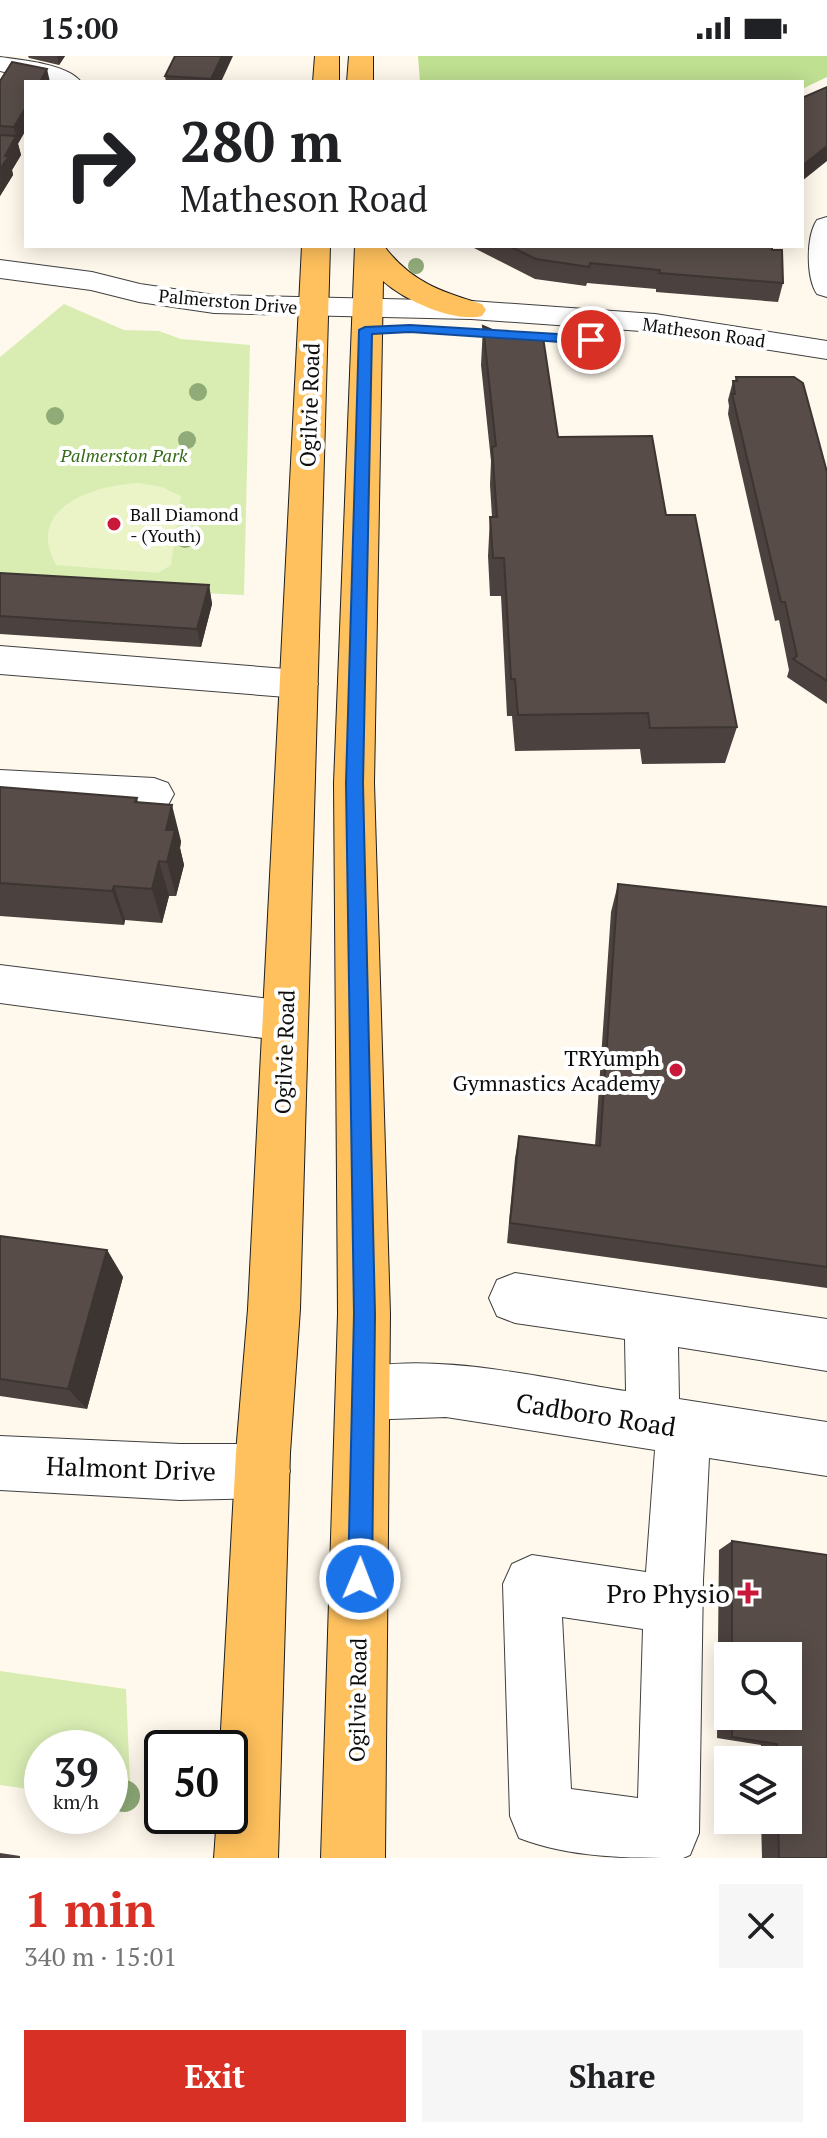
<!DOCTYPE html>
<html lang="en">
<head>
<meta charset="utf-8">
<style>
	body { margin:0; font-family:"PT Serif",serif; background:#f6f6f6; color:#202124; height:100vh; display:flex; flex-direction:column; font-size:30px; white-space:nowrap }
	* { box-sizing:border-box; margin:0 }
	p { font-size:26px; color:#757577 }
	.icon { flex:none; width:44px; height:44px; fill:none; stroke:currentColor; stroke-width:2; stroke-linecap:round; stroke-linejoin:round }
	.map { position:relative; height:1802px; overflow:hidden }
	.details { display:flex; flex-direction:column; background:#fff; flex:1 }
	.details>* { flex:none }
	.top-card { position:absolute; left:24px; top:24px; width:780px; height:168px; border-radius:0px; box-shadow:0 4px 20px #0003; background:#fff; color:#202124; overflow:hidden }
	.buttons { position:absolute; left:714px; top:1586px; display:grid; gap:16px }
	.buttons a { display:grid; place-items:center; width:88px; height:88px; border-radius:0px; background:#fff; box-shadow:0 4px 20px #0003; font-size:40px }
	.speed { position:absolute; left:24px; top:1674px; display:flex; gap:16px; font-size:40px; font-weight:700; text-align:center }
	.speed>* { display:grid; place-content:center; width:104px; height:104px; border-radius:50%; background:#fff; box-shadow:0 4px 20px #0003; line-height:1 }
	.speed small { font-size:20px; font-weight:400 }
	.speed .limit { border:4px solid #111; border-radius:12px; background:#fff; color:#111 }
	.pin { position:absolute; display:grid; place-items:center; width:68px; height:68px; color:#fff; margin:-34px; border:4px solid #fff; border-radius:50%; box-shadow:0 2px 8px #0007 }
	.me { position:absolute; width:88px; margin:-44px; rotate:1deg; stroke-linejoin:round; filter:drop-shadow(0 0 6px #0008) }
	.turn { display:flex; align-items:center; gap:28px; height:168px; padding:0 24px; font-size:36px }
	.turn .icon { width:104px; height:104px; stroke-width:2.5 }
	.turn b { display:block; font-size:56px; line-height:68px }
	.round { display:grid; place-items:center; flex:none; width:84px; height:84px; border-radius:0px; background:#f6f6f6 }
	.summary { display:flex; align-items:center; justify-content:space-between; height:136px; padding:0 24px }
	h1 { font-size:48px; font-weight:600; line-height:60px; color:#d93025 }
	.cta { display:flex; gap:16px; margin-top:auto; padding:16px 24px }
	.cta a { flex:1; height:92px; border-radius:0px; background:#d93025; color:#fff; font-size:32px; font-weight:600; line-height:92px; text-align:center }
	.cta a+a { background:#f6f6f6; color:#202124 }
	.status { display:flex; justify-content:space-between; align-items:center; height:56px; padding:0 40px; background:#fff; direction:ltr }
	.status svg { height:22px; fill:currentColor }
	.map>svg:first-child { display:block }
	.green { fill:#d9edb3 }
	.forest { fill:#bfdf91 }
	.pitch { fill:#eaf4c6 }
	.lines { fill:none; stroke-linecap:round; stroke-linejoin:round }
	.minor-casing { stroke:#404040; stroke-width:2 }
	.major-casing { stroke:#1e1e1e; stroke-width:2 }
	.minor { fill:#fff; fill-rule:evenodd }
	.major { fill:#ffc15d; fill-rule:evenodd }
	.tree { fill:#90ab78 }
	.wall { fill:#4b413e; fill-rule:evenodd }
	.shaded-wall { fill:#3d3532 }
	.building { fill:#574c48; stroke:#3d3532; stroke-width:2 }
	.route { fill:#1a73e8; stroke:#114b97; stroke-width:2 }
	.poi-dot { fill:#ca183a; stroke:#fff; stroke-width:3 }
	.labels { text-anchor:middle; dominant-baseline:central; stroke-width:8; stroke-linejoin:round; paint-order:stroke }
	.far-street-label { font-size:18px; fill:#0d0d0d; stroke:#fff }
	.far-park-label { font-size:18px; font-style:italic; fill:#356b18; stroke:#fff }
	.far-poi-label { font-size:18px; fill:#0d0d0d; stroke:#fff; text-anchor:start }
	.street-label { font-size:22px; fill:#0d0d0d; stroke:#fff }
	.poi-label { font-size:22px; fill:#0d0d0d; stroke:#fff; text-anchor:end }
	.near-street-label { font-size:26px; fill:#0d0d0d; stroke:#fff }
	.near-poi-label { font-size:26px; fill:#0d0d0d; stroke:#fff; text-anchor:end }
</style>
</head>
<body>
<div class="status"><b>15:00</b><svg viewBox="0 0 49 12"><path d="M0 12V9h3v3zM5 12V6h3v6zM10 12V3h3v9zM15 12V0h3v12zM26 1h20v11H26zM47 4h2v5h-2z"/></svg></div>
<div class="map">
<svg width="827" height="1802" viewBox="0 0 827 1802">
	<rect width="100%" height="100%" fill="#fff9ed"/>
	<path class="green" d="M64 248 124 274 159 275 181 283 250 289 244 539 0 527V301Z
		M0 1615 126 1633 131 1749 110 1746V1692H42V1735L0 1729Z"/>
	<path class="forest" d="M418 0H827V21L802 33V26H420Z"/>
	<path class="pitch" d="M139 427 162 431 181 440 171 509 158 517 56 509C24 451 94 429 139 427Z"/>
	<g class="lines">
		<g class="minor-casing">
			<path id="minor" d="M0 1C21 4 68 8 81 26H45L0 15Z
				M827 161V241L817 238C806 222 806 180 817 164Z
				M0 204 92 216 140 228 214 239 471 245 655 258 827 285V303L655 276 471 263 214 257 139 246 91 234 0 222Z
				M0 590 299 614 312 618 318 628 312 638 299 642 0 618Z
				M0 714 154 722 168 727 174 738 168 749 154 754 0 746Z
				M0 909 285 945 301 951 308 965 301 979 285 985 0 947Z
				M515 1217 827 1263V1315L678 1291 679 1343 827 1366V1420L709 1402 703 1524 699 1777 690 1799 683 1802C629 1802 570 1802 519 1782L510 1760 503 1528 512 1508 532 1499 646 1516 655 1394 446 1361 364 1364 345 1356 337 1337 345 1318C413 1290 552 1324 626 1335L625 1283 515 1267 497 1260 489 1242 497 1224ZM562 1561 643 1573 638 1742 571 1733Z
				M0 1380 180 1388H263L282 1396 290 1415 282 1434 263 1442 180 1444 0 1434Z"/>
		</g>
		<g class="major-casing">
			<path id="major" d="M315 0H339V26H313Z
				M349 0H373V26H347Z
				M302 190H330L300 1253 290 1397 278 1802H214L217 1760H230V1692H220L236 1397 248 1253Z
				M355 190H384C410 225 441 236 482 248L486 254 482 260C454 267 404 244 383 225L374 727 390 1258 385 1802H321L338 1258 334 727Z"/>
		</g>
		<use href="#minor" class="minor"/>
		<use href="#major" class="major"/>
	</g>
	<g class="tree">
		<circle cx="416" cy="210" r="8"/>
		<circle cx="198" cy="336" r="9"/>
		<circle cx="55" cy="360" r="9"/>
		<circle cx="187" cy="384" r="9"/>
		<circle cx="185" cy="482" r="10"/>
		<circle cx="124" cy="1740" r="16"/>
	</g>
	<path class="wall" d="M28 0H65L59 9 29 2Z
		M175 0 221 26H166L165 20Z
		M12 6 18 88 21 99 12 114 13 119 0 140V25Z
		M472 190H772L783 227 778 246 656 236V233L587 227 586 230 535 223 474 192Z
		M483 270 558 381 666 459 737 671 725 707 642 708 640 693 515 695 512 660H507L501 540H490L488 500 490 461H492L490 429 491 405 481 309Z
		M736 321 827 416V648L787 621 789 614 779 564 775 565 728 358 729 350 728 344 733 325H735Z
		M0 517 209 529 212 548 201 591 0 578Z
		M0 731 137 742 138 746 181 785 180 792 184 809 176 840H169L162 867 125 864 124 869 0 860Z
		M618 828 827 851V1232L507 1187 515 1102 519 1080 595 1090 611 856Z
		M0 1180 107 1194 123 1221 87 1353 0 1340Z
		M732 1485 827 1499V1802H762L761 1764H788V1704H761V1689L717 1682 719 1494ZM728 1600H788V1660H728Z
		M0 1797 20 1800V1802H0Z"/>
	<path class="shaded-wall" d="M57 0H65L59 9Z
		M222 0H233L221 26H212L211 23Z
		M47 13 50 26H40Z
		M26 51V74L18 88 14 71Z
		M16 80 21 99 12 114 13 119 0 140V113L5 100Z
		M827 90V105L802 125V110Z
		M209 529 212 548 201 591 197 573Z
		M172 749 181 785 180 792 184 809 176 840 167 806 166 774Z
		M159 805 169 840 162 867 152 833Z
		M114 830 125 864 124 869 112 835Z
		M107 1194 123 1221 87 1353 68 1333Z"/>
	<path class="building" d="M175 0H222L211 23 165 20Z
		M12 6 47 13 40 26H26V51L14 71 0 70V25Z
		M827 31V90L802 110V42Z
		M0 79 16 80 5 100H9L0 113Z
		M509 190H772V194H782L783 227 659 217 660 214 590 207 589 211 536 203Z
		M483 270 508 281H543L558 381 652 380 666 459H695L737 671 650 672 648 657 518 659 515 623H511L504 502H493L490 461H497L492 391 496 390Z
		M736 321H794L803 327 827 416V625L793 603 797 600 785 546H781L732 338H735L733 325H737Z
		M0 517 209 529 197 573 0 560Z
		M0 731 137 742 135 746 172 749 166 774H175L167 806 159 805 152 833 114 830 112 835 0 827Z
		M618 828 827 851V1211L510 1167 519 1080 600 1090Z
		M0 1180 107 1194 68 1333 0 1323Z
		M732 1485 827 1499V1802H779L778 1764H788V1704H778L777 1688 732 1681V1660H788V1600H732Z"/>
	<path class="route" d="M410 269 591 280 597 284 591 288 410 276 372 278 363 727 375 1258 372 1523 368 1531 360 1534 352 1531 348 1523 354 1258 346 727 359 274 365 271Z"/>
	<g class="poi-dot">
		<circle cx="114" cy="468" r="8"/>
		<circle cx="676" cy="1014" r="8"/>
		<path d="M744 1525h8v8h8v8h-8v8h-8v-8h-8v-8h8z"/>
	</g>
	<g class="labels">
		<g class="far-street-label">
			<text transform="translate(228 245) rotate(5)">Palmerston Drive</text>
			<text transform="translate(704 276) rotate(8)">Matheson Road</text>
		</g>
		<g class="far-park-label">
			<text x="124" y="399">Palmerston Park</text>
		</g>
		<g class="far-poi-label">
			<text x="130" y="458">Ball Diamond<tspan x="130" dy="21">- (Youth)</tspan></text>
		</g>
		<g class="street-label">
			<text transform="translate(309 349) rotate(-88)">Ogilvie Road</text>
			<text transform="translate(284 996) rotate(-88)">Ogilvie Road</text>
			<text transform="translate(357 1644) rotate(-89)">Ogilvie Road</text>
		</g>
		<g class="poi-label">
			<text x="660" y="1001">TRYumph<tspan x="660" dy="25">Gymnastics Academy</tspan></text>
		</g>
		<g class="near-street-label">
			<text transform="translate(596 1358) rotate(9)">Cadboro Road</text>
			<text transform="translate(131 1412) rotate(2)">Halmont Drive</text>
		</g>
		<g class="near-poi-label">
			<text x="730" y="1537">Pro Physio</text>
		</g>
	</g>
</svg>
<div class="buttons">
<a><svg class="icon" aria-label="search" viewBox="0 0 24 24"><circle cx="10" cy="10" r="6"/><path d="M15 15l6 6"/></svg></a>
<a><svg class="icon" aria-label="layers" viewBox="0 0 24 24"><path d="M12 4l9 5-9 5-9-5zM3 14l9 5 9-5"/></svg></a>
</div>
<div class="speed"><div>39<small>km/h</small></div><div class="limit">50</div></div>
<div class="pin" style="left:591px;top:284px;background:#d93025"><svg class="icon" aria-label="arrive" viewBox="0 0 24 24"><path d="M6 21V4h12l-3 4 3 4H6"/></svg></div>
<svg class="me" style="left:360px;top:1523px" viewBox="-20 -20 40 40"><circle r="17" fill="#1a73e8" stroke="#fff" stroke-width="3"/><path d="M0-11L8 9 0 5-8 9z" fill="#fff"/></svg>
<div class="top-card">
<div class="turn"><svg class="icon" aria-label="right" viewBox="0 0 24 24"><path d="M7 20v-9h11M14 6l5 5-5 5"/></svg><div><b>280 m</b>Matheson Road</div></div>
</div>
</div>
<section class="details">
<div class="summary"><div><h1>1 min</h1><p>340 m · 15:01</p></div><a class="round"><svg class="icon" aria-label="close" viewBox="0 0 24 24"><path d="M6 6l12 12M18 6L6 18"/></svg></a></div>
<div class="cta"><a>Exit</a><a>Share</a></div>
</section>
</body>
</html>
